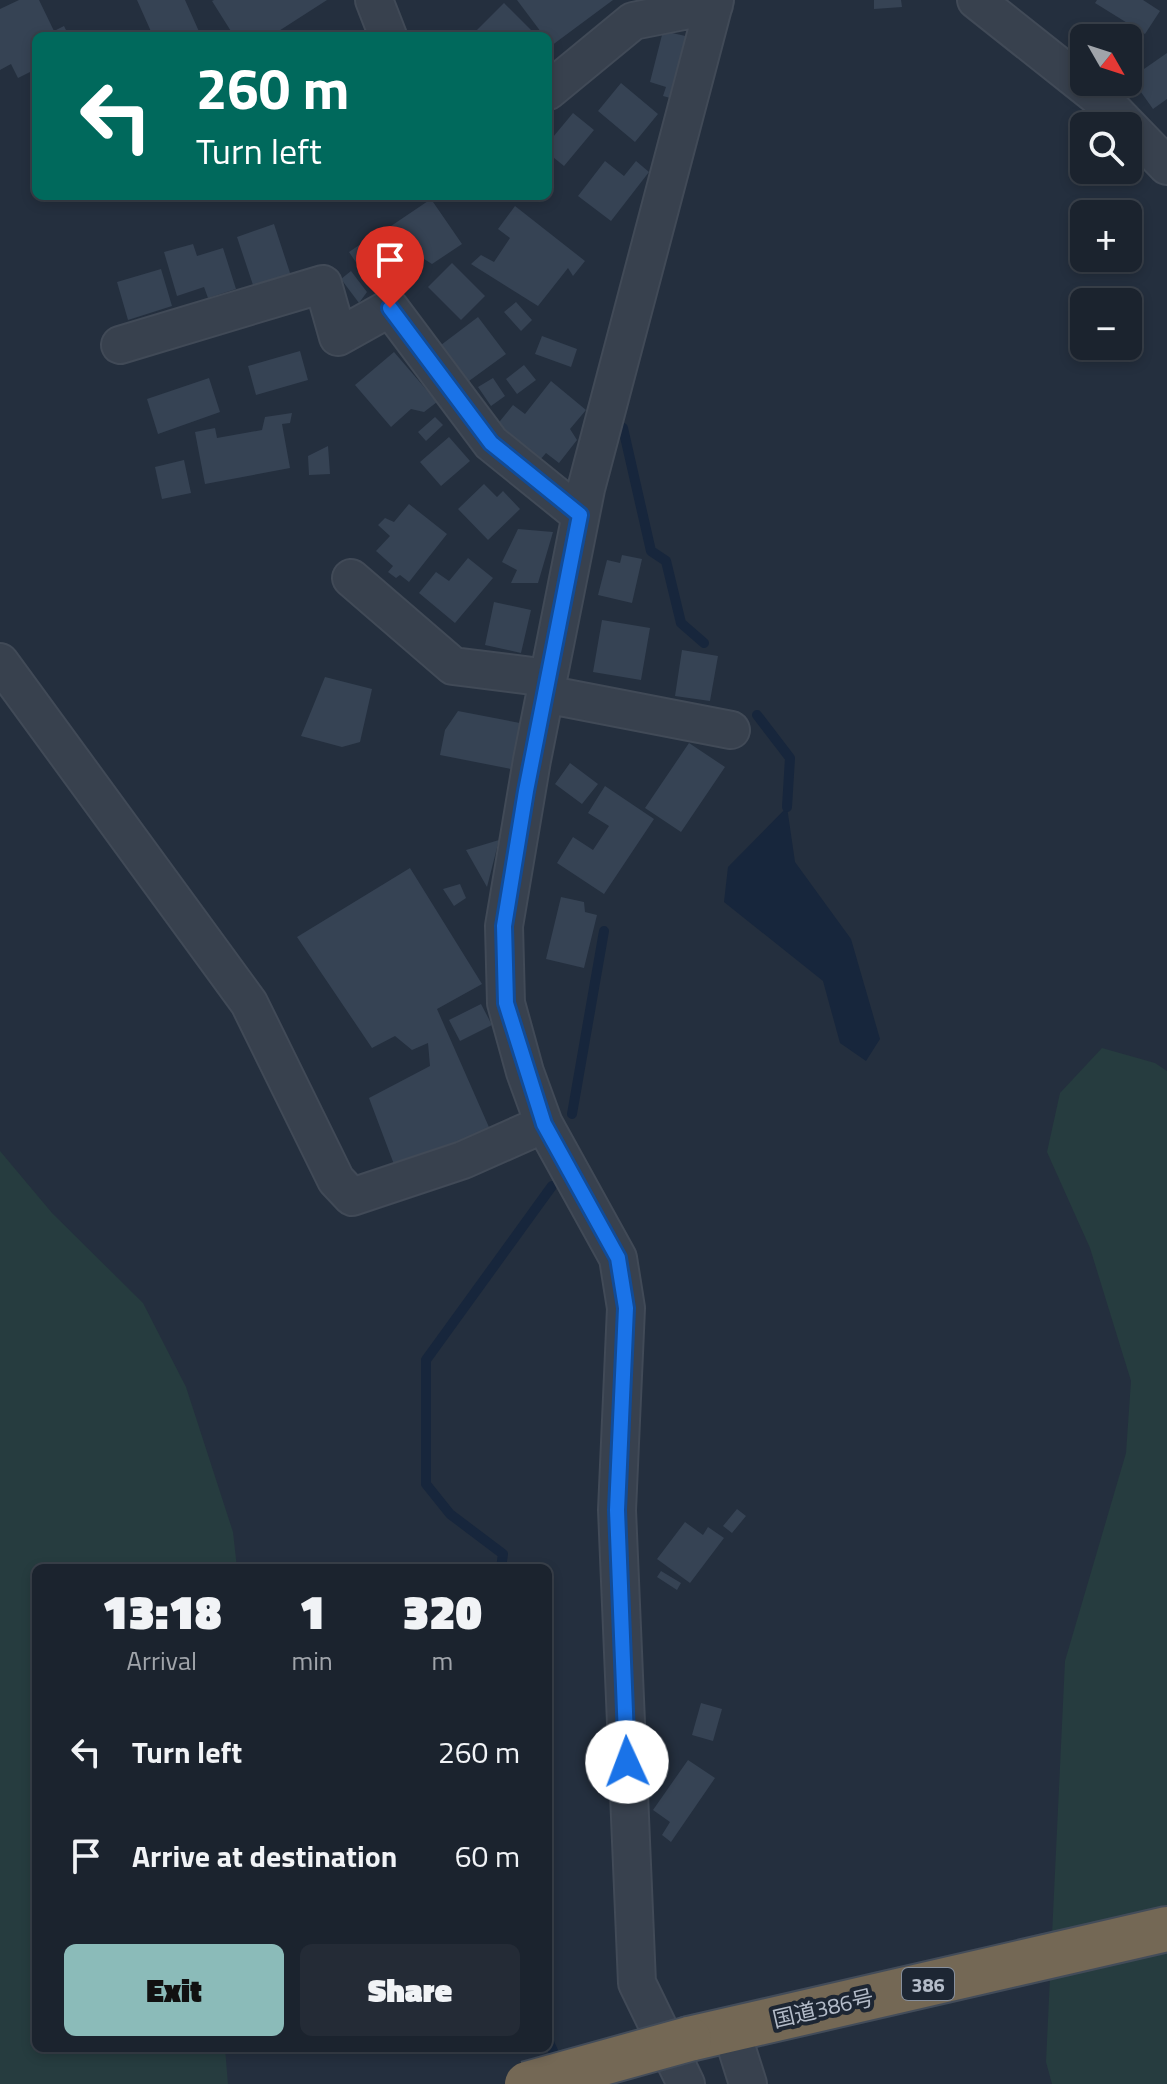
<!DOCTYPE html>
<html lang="en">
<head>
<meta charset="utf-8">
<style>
	body { margin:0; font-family:"Titillium Web","Noto Sans JP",sans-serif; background:#242b36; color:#f1f3f6; height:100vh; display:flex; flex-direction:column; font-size:30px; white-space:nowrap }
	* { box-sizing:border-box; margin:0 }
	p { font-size:26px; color:#a0a4aa }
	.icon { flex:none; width:44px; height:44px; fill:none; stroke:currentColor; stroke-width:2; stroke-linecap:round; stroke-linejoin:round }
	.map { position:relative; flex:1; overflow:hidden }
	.side { position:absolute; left:32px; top:1564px; width:520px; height:488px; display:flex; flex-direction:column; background:#1b232e; border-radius:12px; box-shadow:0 4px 12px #0003,0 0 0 2px #39404a }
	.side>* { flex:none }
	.banner { position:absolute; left:32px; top:32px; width:520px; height:168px; border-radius:12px; box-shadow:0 4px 12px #0003,0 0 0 2px #39404a; background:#00695c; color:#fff; overflow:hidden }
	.needle { width:52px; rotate:129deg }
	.controls { position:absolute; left:1070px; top:24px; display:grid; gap:16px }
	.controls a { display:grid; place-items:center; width:72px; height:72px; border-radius:12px; background:#1b232e; box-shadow:0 4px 12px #0003,0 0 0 2px #39404a; font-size:40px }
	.pin { position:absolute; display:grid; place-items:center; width:68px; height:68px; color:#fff; margin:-82px -34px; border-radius:50% 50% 50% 0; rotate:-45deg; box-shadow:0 0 8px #0007 }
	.pin .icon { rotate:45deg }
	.me { position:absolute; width:88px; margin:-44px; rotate:358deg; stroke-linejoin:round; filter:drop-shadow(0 0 6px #0008) }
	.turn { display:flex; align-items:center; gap:28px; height:168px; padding:0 32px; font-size:36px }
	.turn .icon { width:104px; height:104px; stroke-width:2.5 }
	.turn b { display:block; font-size:56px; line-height:68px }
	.eta { display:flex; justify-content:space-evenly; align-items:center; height:136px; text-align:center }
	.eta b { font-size:48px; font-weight:800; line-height:56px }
	.button { display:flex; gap:16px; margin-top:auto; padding:16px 32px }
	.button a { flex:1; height:92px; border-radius:12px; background:#8bbbb9; color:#111; font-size:32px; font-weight:800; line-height:92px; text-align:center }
	.button a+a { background:#242b36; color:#f1f3f6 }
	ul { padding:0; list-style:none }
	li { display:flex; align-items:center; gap:24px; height:104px; padding:0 32px }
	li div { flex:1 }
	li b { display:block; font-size:30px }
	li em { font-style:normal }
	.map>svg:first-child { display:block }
	.green { fill:#263c3f }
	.water { fill:#17263c }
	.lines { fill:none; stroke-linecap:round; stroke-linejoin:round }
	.stream { stroke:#17263c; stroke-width:10 }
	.building { fill:#364354 }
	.street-casing { stroke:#414a57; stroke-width:40 }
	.highway-casing { stroke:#434c59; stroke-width:48 }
	.street { stroke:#38414e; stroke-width:36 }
	.highway { stroke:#746855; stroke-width:44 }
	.highway-bridge-casing { stroke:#434c59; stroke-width:48; stroke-linecap:butt }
	.highway-bridge { stroke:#746855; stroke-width:44 }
	.route-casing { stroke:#114b97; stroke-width:20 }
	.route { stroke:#1a73e8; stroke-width:14 }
	.labels { text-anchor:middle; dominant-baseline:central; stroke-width:8; stroke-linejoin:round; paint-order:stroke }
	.shield { fill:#1d2633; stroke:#878f9c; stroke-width:2 }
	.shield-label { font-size:20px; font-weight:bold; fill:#b4bcc9 }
	.street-label { font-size:22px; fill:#b4bcc9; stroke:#1d2633 }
</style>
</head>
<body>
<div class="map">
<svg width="1167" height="2084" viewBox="0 0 1167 2084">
	<rect width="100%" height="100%" fill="#242f3e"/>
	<path class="green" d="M1102 1048 1155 1063 1167 1071V2084H1052L1046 2062 1065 1661 1126 1453 1131 1381 1090 1248 1047 1152 1060 1093Z
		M0 1151 52 1213 143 1303 186 1387 233 1532 237 1568H36V2048H225L228 2084H0Z"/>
	<path class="water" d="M787 807 795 862 851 939 880 1039 866 1061 840 1043 823 981 724 902 728 867Z"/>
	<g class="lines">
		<path class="stream" d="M623 428 651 551 666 561 681 623 704 643
			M757 715 790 758 787 807
			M572 1114 604 931
			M501 1568 503 1554 450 1514 426 1484V1360L552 1186
			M548 2040 559 2064"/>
	</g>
	<path class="building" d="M19 0H39L54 31 64 26 69 36H36V69L18 78 11 64 0 70V9Z
		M137 0H185L201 36H153Z
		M214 0H327L271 36H234L212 1Z
		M517 0H613L551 46 548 36H544Z
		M874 0H901L902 7 874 9Z
		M1097 0H1143L1160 11 1145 34 1095 3Z
		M504 3 537 36H471Z
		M1120 30 1127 38H1110Z
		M663 31 690 37 674 99 663 96 666 87 650 82Z
		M1128 39 1142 57 1128 69Z
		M1167 53V99L1153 109 1131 78Z
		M621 83 658 114 635 142 598 111Z
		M573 113 594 130 564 166 548 153V143Z
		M605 161 624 176 636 161 649 172 611 221 578 196Z
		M431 199 462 244 432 264 408 249 391 226Z
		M515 206 585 261 573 276 568 268 538 306 471 264 481 255 494 262 510 238 498 229Z
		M274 224 291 276 254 288 237 237Z
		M380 231 406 268 374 289 349 252Z
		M193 244 197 256 223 248 236 289 208 298 204 287 177 296 164 252Z
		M452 263 485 296 461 320 428 287Z
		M161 269 172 306 128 320 117 282Z
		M351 271 367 292 359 303 341 279Z
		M516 302 532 320 521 331 504 312Z
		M478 317 506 354 469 381 441 345Z
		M542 336 577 349 571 367 535 354Z
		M300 351 308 380 256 395 248 366Z
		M394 352 437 402 424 412 411 409 391 427 355 385Z
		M524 365 536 380 517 394 506 379Z
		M209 378 220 412 158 434 147 399Z
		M493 378 505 396 491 406 478 387Z
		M551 381 586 410 570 429 577 440 559 463 546 453 540 460 496 426 513 405 525 414Z
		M292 413 290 423 282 424 290 468 205 484 195 432 215 428 217 438 262 430 265 417Z
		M435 417 443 425 426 441 418 432Z
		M449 437 470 461 441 486 420 462Z
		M328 446 330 474 309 475 308 456Z
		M184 460 191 493 162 499 155 467Z
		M484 484 497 497 503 491 520 509 488 540 458 509Z
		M409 504 447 534 409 582 400 575 396 578 388 572 393 566 376 551 390 536 378 525 385 518 394 522Z
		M518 529 553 532 538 583H511L517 570 502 562Z
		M622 555 642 559 632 603 598 595 607 560 620 563Z
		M468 558 493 578 455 623 419 593 436 572 449 581Z
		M494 602 531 610 521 653 485 645Z
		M602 620 650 628 641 680 593 672Z
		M682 650 718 656 710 701 675 696Z
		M325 677 372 689 360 742 342 747 301 736Z
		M458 711 520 723 511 769 440 755 445 730Z
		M689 743 725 767 681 832 645 808Z
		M570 763 598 784 582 804 555 784Z
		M605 786 654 819 604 894 557 863 573 837 593 850 609 826 588 813Z
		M499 840 487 887 466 850Z
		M410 868 482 984 437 1009 492 1134 395 1167 369 1098 430 1066 428 1043 412 1050 395 1036 372 1048 297 937Z
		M460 884 466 898 454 906 443 889Z
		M561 897 584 902 585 912 597 915 584 968 546 959Z
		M481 1004 492 1025 460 1041 449 1020Z
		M737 1509 746 1516 732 1533 723 1526Z
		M685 1522 703 1535 708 1527 724 1538 690 1583 657 1559Z
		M661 1571 681 1583 677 1590 657 1577Z
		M701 1703 722 1709 713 1741 692 1735Z
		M688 1760 715 1778 671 1842 662 1835 670 1822 653 1810Z"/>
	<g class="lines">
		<g class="street-casing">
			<path id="street" d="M374 0 388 36
				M976 0 1107 104 1167 166
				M548 91 633 21 714 5
				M120 345 323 284 338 337 390 308 491 443 580 515
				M351 578 453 666 548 678
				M0 662 249 1003 336 1180 352 1197 463 1160 544 1124
				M545 694 731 730
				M731 2030 748 2084
				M686 2084 637 1983 617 1510 626 1308 618 1258 544 1124 525 1072 506 1003 504 926 532 760 586 489 715 0"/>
		</g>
		<g class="highway-casing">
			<path id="highway" d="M689 2039 1167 1929"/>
		</g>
		<use href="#street" class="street"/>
		<use href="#highway" class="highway"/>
		<g class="highway-bridge-casing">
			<path id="highway-bridge" d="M527 2084 689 2039"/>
		</g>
		<use href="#highway-bridge" class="highway-bridge"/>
	</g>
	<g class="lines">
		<g class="route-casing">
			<path id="route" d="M390 308 491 443 580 515 526 791 504 926 506 1003 544 1124 618 1258 626 1308 617 1510 627 1762"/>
		</g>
		<use href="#route" class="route"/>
	</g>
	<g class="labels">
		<rect class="shield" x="902" y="1968" width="52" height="32" rx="6"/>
		<g class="shield-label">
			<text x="928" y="1984">386</text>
		</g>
		<g class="street-label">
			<text transform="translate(823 2008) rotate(-13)">国道386号</text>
		</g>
	</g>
</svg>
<div class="controls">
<a><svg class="needle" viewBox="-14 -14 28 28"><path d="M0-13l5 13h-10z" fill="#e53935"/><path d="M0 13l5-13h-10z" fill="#a0a4aa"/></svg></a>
<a><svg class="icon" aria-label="search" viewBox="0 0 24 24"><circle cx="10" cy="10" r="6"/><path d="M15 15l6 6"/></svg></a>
<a>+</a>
<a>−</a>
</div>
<div class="pin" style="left:390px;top:308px;background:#d93025"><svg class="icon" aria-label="arrive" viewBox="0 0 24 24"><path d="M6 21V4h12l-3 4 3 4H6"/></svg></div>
<svg class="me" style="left:627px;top:1762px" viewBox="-20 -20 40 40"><circle r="19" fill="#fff"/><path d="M0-13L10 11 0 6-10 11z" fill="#1a73e8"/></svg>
<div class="banner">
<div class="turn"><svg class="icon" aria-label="left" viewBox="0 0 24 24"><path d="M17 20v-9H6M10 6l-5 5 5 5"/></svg><div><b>260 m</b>Turn left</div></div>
</div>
<section class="side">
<div class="eta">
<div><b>13:18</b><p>Arrival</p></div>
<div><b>1</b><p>min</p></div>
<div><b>320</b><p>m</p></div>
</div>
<ul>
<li><svg class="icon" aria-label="left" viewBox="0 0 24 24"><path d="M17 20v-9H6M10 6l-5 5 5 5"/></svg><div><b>Turn left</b></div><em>260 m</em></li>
<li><svg class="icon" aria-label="arrive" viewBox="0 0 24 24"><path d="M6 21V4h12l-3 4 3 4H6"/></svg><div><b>Arrive at destination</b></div><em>60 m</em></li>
</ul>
<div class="button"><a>Exit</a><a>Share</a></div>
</section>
</div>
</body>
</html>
